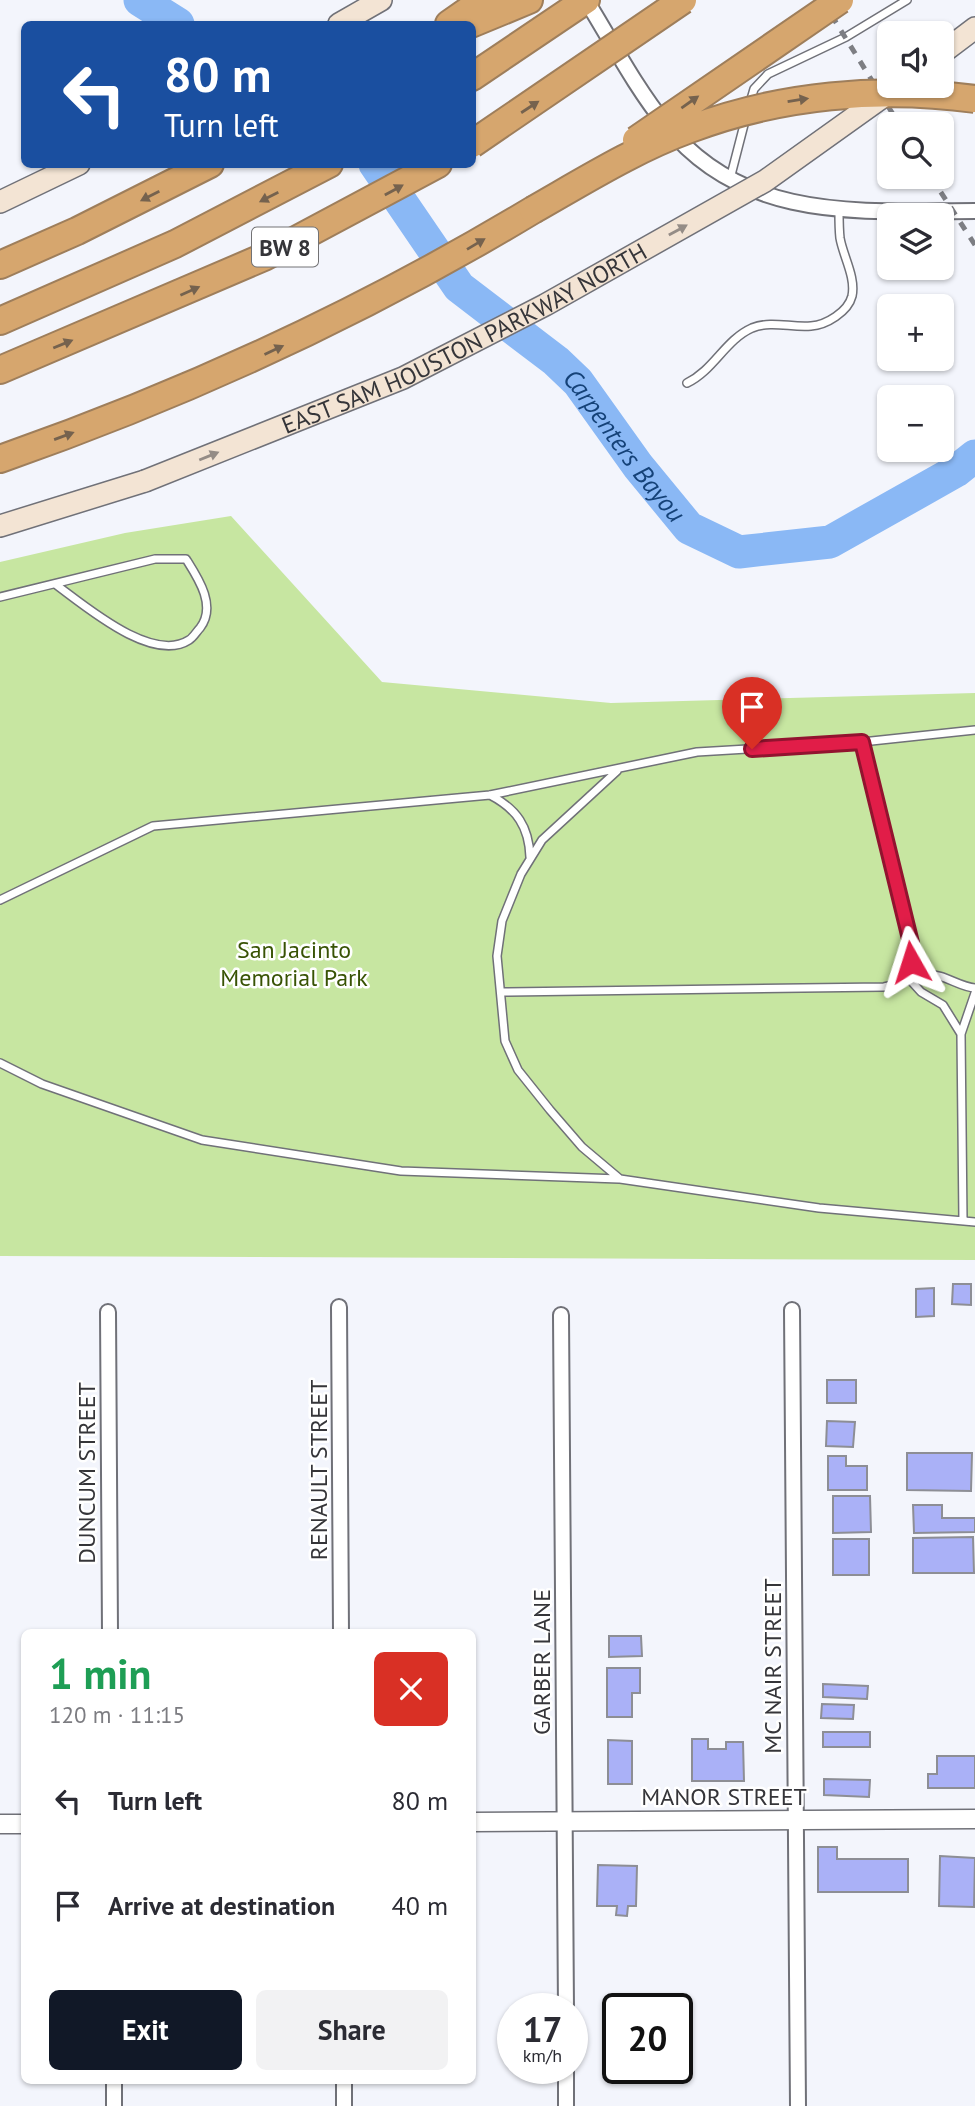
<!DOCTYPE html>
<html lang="en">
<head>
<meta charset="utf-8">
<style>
	body { margin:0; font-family:"PT Sans",sans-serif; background:#f2f2f3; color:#2b2b33; height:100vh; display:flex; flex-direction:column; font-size:26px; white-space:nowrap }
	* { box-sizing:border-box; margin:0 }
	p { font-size:23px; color:#7c7c81 }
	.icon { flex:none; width:38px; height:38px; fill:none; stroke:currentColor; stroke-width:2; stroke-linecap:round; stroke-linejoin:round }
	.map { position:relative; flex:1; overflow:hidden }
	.side { position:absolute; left:21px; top:1629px; width:455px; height:455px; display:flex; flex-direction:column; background:#fff; border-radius:10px; box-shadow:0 2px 5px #0004 }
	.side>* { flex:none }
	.guide { position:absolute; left:21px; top:21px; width:455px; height:147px; border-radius:10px; box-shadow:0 2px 5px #0004; background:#1a4fa0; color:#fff; overflow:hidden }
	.tools { position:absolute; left:877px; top:21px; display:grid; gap:14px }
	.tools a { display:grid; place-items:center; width:77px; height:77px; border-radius:10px; background:#fff; box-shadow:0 2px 5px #0004; font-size:35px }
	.speed { position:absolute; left:497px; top:1993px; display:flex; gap:14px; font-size:35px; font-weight:700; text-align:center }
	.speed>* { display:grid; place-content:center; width:91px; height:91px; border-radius:50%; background:#fff; box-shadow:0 2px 5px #0004; line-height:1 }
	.speed small { font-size:18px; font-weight:400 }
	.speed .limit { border:4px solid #111; border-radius:10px; background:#fff; color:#111 }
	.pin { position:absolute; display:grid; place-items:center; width:60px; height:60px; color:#fff; margin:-72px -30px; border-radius:50% 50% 50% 0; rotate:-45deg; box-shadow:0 0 7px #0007 }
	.pin .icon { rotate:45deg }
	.me { position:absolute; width:77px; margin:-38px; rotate:354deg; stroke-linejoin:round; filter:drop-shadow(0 0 5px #0008) }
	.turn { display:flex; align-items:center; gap:24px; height:147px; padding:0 28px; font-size:32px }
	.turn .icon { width:91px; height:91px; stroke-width:2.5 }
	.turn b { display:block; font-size:49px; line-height:60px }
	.round { display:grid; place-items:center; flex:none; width:74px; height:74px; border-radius:10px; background:#f2f2f3 }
	.overview { display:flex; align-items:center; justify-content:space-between; height:119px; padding:0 28px }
	h1 { font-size:42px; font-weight:800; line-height:52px; color:#1e9e55 }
	.action { display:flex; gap:14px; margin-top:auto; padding:14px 28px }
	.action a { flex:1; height:80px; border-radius:10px; background:#111827; color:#fff; font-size:28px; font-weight:800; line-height:80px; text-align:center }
	.action a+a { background:#f2f2f3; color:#2b2b33 }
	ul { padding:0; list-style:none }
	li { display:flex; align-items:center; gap:21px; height:105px; padding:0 28px }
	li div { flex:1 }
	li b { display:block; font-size:26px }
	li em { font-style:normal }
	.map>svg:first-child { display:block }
	.green { fill:#c7e6a1 }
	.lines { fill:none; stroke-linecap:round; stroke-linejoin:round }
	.river { stroke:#8ab8f5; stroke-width:33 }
	.building { fill:#aab1f7; stroke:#8d8e95; stroke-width:2 }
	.service-casing { stroke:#707178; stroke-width:10 }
	.minor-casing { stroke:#707178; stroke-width:18 }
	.tertiary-casing { stroke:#707178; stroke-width:21 }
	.secondary-casing { stroke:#707178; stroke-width:24 }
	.motorway-casing { stroke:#9e7e5b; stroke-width:30 }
	.service { stroke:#fff; stroke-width:7 }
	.minor { stroke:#fff; stroke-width:14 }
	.tertiary { stroke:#fff; stroke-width:18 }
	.secondary { stroke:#f3e4d4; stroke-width:21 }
	.motorway { stroke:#d6a66e; stroke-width:26 }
	.rail { stroke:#7d7e83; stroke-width:5; stroke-dasharray:9 9; stroke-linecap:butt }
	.secondary-bridge-casing { stroke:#707178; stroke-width:24; stroke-linecap:butt }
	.motorway-bridge-casing { stroke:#9e7e5b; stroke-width:30; stroke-linecap:butt }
	.secondary-bridge { stroke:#f3e4d4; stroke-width:21 }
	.motorway-bridge { stroke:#d6a66e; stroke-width:26 }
	.oneway { fill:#75624e }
	.oneway2 { fill:#948c86 }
	.route-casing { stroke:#92132f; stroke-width:18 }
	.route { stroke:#e11d48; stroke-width:12 }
	.labels { text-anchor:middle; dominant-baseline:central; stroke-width:5; stroke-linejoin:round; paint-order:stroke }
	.shield { fill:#fff; stroke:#727274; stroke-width:2 }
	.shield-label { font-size:23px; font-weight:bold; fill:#353539 }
	.street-label { font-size:24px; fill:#353539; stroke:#fff }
	.park-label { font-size:24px; fill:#385304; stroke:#fff }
	.water-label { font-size:26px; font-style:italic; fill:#154278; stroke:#fff }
</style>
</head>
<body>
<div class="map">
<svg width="975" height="2106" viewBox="0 0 975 2106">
	<rect width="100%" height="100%" fill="#f3f5fc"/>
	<path class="green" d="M231 516 382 682 611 703 975 693V1260L0 1256V562L125 533Z"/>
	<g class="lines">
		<g class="river">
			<path d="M140 0 178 24"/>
			<path id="s1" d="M375 164 459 287 556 361 578 382 638 466 689 528 739 552 830 542 956 471 975 456"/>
		</g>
	</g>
	<path class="building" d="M953 1284H971V1305L952 1304Z
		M934 1288V1316L916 1317V1289Z
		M827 1380H856V1403H827Z
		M827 1421 855 1422 853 1447 826 1446Z
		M907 1453H972L971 1491 907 1490Z
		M828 1456H846V1466H867V1490H828Z
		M833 1496H870L871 1532 833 1533Z
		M913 1505H942V1518H975V1532L914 1533Z
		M973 1537 974 1573H913V1538Z
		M833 1539H869V1575H833Z
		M609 1636H641L642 1656 609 1657Z
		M607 1668H640V1693H632V1717H607Z
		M823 1684 868 1686 867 1699 823 1697Z
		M822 1704 854 1705 853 1719 821 1718Z
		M823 1732H870V1747H823Z
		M692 1739H708V1749H726V1742H743L744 1781H692Z
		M608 1740 632 1741V1784H608Z
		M937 1756H975V1788H928V1774H937Z
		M824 1779 870 1780 869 1797 824 1795Z
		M818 1847H837V1859H908V1892H818Z
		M940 1856 975 1858 974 1907 939 1906Z
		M598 1865 637 1866 636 1906H628L627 1916 616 1915 617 1906H597Z"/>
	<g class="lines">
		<g class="service-casing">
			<path id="service" d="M749 106 754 89 768 74 846 37 907 0
				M730 179 746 117
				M687 383C714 370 725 340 752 328 772 320 791 328 811 326 826 325 848 312 852 296 856 277 843 256 840 238 839 229 839 220 839 211
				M0 597 155 559H186C198 578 217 606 200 628 197 631 193 638 189 640 152 664 84 605 55 584
				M862 742 911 943V981L921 992 943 1005 961 1034
				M617 771 542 840 521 874 502 921 497 956 505 1041 518 1070 550 1110 582 1147 620 1179 819 1208 975 1222
				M490 795C517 809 529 827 530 857
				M0 900 153 826 490 795 697 752 862 742 975 730
				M502 992 884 987C898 984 914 976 927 975 943 973 959 987 975 988
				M0 1063 42 1084 202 1140 401 1171 619 1179
				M963 1221 961 1034 975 993"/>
		</g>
		<g class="minor-casing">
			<path id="minor" d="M586 0C612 42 635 87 666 125 744 223 863 211 975 211
				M339 1307 341 1633
				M792 1310 798 2106
				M108 1312 110 1633
				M561 1315 566 2009
				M566 2068V2106
				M114 2081V2106
				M344 2081V2106"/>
		</g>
		<g class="tertiary-casing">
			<path id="tertiary" d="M472 1822 975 1819
				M0 1824H24"/>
		</g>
		<g class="secondary-casing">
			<path id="secondary" d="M339 24 381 0
				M942 53 975 28
				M0 202 79 164
				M0 526 145 481"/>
		</g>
		<g class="motorway-casing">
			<path id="motorway" d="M449 24 482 1
				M471 24 529 0
				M472 77 586 0
				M0 265 77 231 210 164
				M0 321 175 244 329 164
				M0 370 264 257 438 164
				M0 459C189 393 362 313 533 210"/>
		</g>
		<use href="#service" class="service"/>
		<use href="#minor" class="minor"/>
		<use href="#tertiary" class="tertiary"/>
		<use href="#secondary" class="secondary"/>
		<use href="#motorway" class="motorway"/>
		<path class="rail" d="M822 0 899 124
			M931 177 975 245"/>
		<g class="secondary-bridge-casing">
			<g id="secondary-bridge">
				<path id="s2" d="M145 481 403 378 545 305 765 181 891 91"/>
			</g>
		</g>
		<g class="motorway-bridge-casing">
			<path id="motorway-bridge" d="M636 140 840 0
				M472 144 683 0
				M533 210C584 181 635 149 690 129 780 95 880 86 975 99"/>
		</g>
		<use href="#secondary-bridge" class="secondary-bridge"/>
		<use href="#motorway-bridge" class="motorway-bridge"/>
	</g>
	<defs><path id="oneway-solid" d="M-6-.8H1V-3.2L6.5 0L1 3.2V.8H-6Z" transform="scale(1.75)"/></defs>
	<g class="oneway">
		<use href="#oneway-solid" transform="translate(798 100) rotate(-9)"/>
		<use href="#oneway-solid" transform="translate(690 102) rotate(-35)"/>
		<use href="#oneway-solid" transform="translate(530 107) rotate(-33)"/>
		<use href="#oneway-solid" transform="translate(394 190) rotate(-29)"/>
		<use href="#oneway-solid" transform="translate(150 196) rotate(153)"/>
		<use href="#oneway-solid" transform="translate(269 197) rotate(153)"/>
		<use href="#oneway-solid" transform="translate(476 244) rotate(-31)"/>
		<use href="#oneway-solid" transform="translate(190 291) rotate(-24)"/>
		<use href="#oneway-solid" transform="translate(63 344) rotate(-22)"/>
		<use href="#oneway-solid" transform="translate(274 350) rotate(-25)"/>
		<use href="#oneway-solid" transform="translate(64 436) rotate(-20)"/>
	</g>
	<g class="oneway2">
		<use href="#oneway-solid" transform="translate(678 230) rotate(-29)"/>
		<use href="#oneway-solid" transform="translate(209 456) rotate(-22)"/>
	</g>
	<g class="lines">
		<g class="route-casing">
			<path id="route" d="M752 749 862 742 911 943V962"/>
		</g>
		<use href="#route" class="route"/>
	</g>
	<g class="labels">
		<rect class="shield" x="252" y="227.5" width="66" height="39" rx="5"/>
		<g class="shield-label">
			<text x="285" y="247">BW 8</text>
		</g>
		<g class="street-label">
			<text stroke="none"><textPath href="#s2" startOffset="350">EAST SAM HOUSTON PARKWAY NORTH</textPath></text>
			<text transform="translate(318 1470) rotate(-90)">RENAULT STREET</text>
			<text transform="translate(86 1473) rotate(-90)">DUNCUM STREET</text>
			<text transform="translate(541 1662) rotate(-90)">GARBER LANE</text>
			<text transform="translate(772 1666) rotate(-90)">MC NAIR STREET</text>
			<text x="724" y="1796">MANOR STREET</text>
		</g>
		<g class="park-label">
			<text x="294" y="949">San Jacinto<tspan x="294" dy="28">Memorial Park</tspan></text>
		</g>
		<g class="water-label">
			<text stroke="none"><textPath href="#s1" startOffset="380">Carpenters Bayou</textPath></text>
		</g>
	</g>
</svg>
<div class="tools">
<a><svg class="icon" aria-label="sound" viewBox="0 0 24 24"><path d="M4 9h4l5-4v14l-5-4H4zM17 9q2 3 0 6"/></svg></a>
<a><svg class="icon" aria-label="search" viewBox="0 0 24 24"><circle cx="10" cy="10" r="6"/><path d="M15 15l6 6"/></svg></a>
<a><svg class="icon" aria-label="layers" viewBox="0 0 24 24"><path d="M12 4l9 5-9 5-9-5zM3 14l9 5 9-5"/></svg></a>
<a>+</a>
<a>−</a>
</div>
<div class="speed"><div>17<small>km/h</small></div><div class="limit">20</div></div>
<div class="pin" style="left:752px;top:749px;background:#d93025"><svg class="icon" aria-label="arrive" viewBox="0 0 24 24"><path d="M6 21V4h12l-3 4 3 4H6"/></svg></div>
<svg class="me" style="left:911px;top:962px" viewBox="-20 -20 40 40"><path d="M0-17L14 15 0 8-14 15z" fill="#e11d48" stroke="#fff" stroke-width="4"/></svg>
<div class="guide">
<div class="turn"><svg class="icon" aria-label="left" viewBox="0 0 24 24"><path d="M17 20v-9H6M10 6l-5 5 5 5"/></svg><div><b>80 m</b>Turn left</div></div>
</div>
<section class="side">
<div class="overview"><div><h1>1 min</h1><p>120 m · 11:15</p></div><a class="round" style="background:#d93025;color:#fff"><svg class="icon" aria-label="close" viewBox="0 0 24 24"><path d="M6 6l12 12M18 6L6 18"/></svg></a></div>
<ul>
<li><svg class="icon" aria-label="left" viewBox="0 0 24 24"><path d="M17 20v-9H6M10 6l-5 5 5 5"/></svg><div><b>Turn left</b></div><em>80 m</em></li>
<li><svg class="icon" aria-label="arrive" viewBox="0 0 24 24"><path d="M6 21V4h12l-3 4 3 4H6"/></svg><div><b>Arrive at destination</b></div><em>40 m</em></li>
</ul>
<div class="action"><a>Exit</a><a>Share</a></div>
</section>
</div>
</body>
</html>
